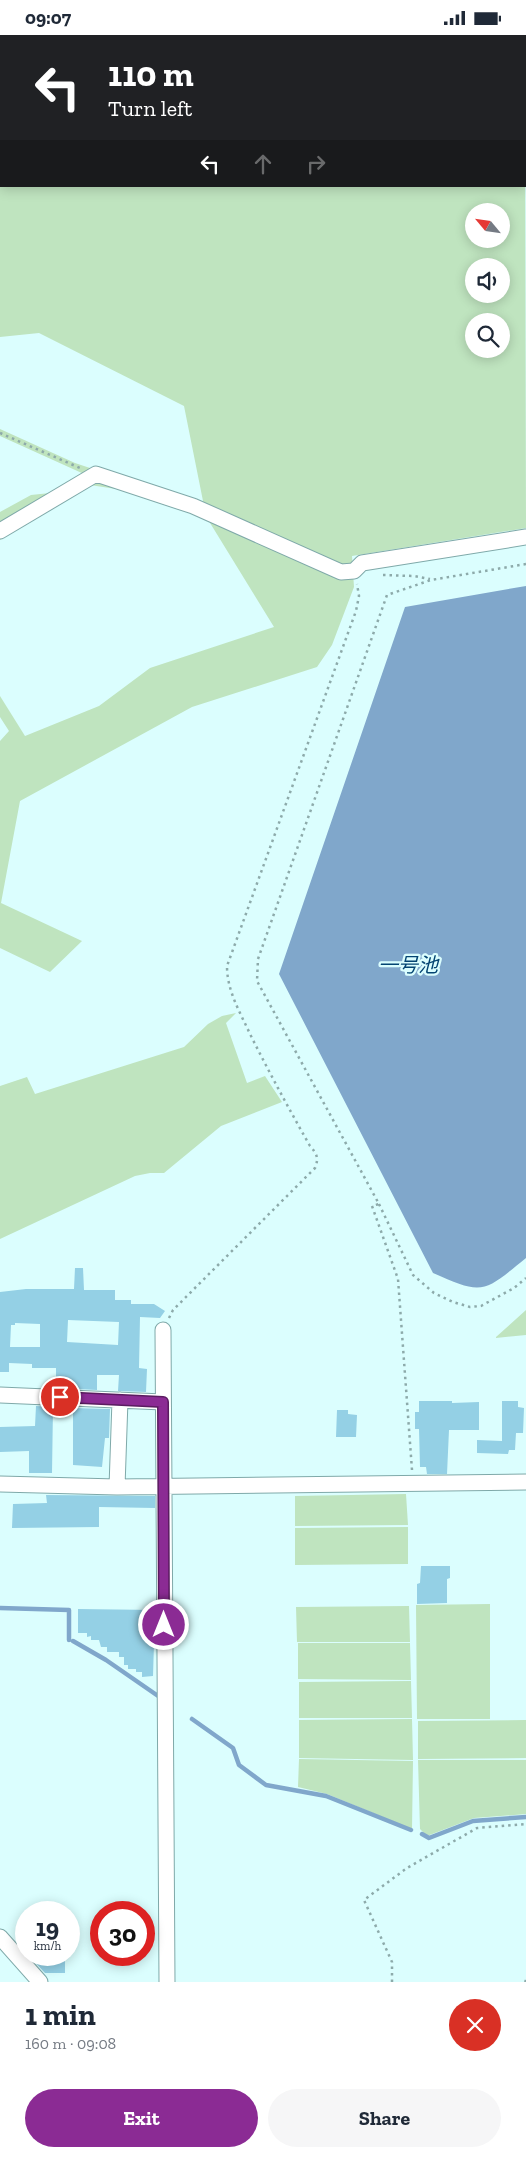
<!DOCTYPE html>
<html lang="en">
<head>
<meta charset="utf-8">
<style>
	body { margin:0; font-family:"Zilla Slab","Noto Sans JP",serif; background:#f6f6f7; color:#1f2937; height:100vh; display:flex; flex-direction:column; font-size:19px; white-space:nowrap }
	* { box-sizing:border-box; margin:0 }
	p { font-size:16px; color:#747a83 }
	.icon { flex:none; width:28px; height:28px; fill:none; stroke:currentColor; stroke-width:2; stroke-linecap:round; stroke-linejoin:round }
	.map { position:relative; height:1947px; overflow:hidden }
	.side { display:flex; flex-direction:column; background:#fff; flex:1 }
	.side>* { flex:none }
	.guide { position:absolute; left:0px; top:0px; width:526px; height:152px; box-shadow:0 2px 12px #0003; background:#202124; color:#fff; overflow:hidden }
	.needle { width:32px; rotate:299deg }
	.fabs { position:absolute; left:465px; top:168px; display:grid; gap:10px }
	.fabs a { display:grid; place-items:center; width:45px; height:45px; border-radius:50%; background:#fff; box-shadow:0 2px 12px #0003; font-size:25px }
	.speed { position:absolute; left:15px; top:1866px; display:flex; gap:10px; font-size:25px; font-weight:700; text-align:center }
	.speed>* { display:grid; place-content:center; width:65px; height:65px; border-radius:50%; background:#fff; box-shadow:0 2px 12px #0003; line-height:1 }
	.speed small { font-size:12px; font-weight:400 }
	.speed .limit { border:8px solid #d22; background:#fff; color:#111 }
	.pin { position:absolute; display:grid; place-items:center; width:42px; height:42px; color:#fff; margin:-21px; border:2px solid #fff; border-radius:50%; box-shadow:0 1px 5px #0007 }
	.me { position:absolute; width:55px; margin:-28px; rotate:0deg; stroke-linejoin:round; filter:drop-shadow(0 0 4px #0008) }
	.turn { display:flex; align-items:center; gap:18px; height:105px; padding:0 25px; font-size:22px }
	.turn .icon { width:65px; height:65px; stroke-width:2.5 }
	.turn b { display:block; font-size:35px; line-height:42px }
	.lanes { display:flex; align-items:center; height:48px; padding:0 25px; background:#0003; justify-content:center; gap:25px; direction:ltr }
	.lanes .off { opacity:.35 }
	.round { display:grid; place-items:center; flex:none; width:52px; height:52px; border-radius:26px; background:#f6f6f7 }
	.summary { display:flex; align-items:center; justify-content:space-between; height:85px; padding:0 25px }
	h1 { font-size:30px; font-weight:700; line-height:38px }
	.primary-button { display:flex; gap:10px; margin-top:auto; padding:10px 25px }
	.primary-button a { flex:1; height:58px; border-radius:30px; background:#8b2b94; color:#fff; font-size:20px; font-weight:700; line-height:58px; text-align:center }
	.primary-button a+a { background:#f6f6f7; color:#1f2937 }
	.status { display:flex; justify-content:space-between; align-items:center; height:35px; padding:0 25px; background:#fff; direction:ltr }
	.status svg { height:14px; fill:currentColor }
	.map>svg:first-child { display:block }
	.green { fill:#bfe4bf; fill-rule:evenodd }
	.water { fill:#80a7cb }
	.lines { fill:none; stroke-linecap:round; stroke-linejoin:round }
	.stream { stroke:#80a7cb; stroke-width:4.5 }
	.building { fill:#94d0e5; fill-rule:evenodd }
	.minor-casing { stroke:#7fa9a9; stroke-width:17 }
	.path { stroke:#8daaaa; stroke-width:2.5; stroke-dasharray:2.5 4; stroke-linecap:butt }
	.minor { stroke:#fff; stroke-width:15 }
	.route-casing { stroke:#5a1c60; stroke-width:12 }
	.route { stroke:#8b2b94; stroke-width:9 }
	.labels { text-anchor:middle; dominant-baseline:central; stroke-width:4.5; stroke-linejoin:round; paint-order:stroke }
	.water-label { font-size:20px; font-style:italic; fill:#034472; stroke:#dbfefe }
</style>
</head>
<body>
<div class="status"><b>09:07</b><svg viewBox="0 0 49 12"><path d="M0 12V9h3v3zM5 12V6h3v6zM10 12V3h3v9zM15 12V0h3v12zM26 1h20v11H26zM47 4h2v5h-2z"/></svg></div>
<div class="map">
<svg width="526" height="1947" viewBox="0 0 526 1947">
	<rect width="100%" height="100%" fill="#dbfefe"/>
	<path class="green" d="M124 0H526V25L525 1H123Z
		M525 78 526 493 352 521 354 552 332 610 317 632 192 672 20 766 1 868 82 906 50 937 0 913V706L9 696 0 682V661L25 701 99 671 150 633 274 592 207 483 149 459 90 450 0 505V477L31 460 50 458 84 439 0 401V394L75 428 204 471 184 371 39 298 0 302V125L1 124V151H525ZM474 176H501V204H474ZM474 231H501V259H474ZM474 286H501V314H474Z
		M236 978 226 988 247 1048 265 1041 282 1067 221 1091 164 1138H150L135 1141 0 1204V1051L27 1042 35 1059 184 1012 208 989 222 981Z
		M526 1275V1300L496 1303V1302Z
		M406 1459 408 1490 295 1491V1461Z
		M408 1492V1529L295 1530V1493Z
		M490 1569V1684H417L416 1570Z
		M409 1571 410 1607H297L296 1572Z
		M298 1608H410L411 1645 298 1644Z
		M411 1646 412 1683H299V1647Z
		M412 1684 413 1725 299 1723V1685Z
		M526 1685V1723L418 1724V1686Z
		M299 1724 413 1726 412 1794 327 1759 298 1752Z
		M418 1725H526V1779L474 1783 427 1801 420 1794Z"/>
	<path class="water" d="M526 551V1223C484 1257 484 1261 433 1238L279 939 405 572Z"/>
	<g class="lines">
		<path class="stream" d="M0 1573 69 1575V1605
			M73 1606 106 1625 161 1663
			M192 1684 233 1713 239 1730 266 1750 326 1761 411 1795
			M422 1799 429 1803 473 1786 526 1782"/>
	</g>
	<path class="building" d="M75 1233H83L84 1255H115V1265H131V1269H154L165 1276 160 1283 140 1282 139 1333 147 1334 146 1357 118 1356 119 1340H97V1355L56 1353V1333H32V1329L9 1328V1337H0V1257L26 1254H74ZM68 1285 119 1287 118 1310 67 1307ZM15 1288 40 1289V1312H10L11 1290H15Z
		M419 1366H452V1368L479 1367V1395H449L447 1439H427L426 1432H420L419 1394H415V1377H419Z
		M502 1366H518V1372L524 1373 523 1398H516L515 1415H509L508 1419 477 1418V1405L502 1406Z
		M36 1371 53 1372 52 1438H29V1416L0 1417V1392L35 1391Z
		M73 1373 110 1374 109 1403H105L102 1432 73 1430Z
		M337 1375H348V1379L357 1380 356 1402H336Z
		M46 1460 155 1461V1473L99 1472V1492L12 1493 13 1469 47 1468Z
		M421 1531H450V1543L447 1544V1568L417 1569V1549L420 1548Z
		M78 1574 155 1575 153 1641 142 1642V1637H136V1634H128V1630H124V1622H119V1617H107V1612H101L99 1605H91V1601L87 1602V1598H78Z
		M32 1920H65V1938H45L32 1924Z"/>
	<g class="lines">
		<g class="minor-casing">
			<path id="minor" d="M0 496 96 439 193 471 341 537 354 536 362 528 526 502
				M163 1295 167 1947
				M0 1360 163 1367
				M0 1449 117 1452 526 1447
				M117 1452 120 1365
				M0 1902 40 1947"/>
		</g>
		<path class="path" d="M369 0 371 1
			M525 67 526 68
			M0 398 80 433
			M383 540 414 541 430 544
			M379 1169 413 1240 434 1258 453 1267 470 1272 481 1271 514 1253 526 1243
			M169 1283 173 1275 315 1133C319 1123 317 1119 310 1111 289 1074 269 1037 250 999 240 977 227 956 227 931L356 576 359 561 357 549
			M412 1435 398 1244 372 1171 379 1169 257 946 258 924 387 560 431 545 526 529
			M392 1947V1927L364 1865 407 1833 477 1793 526 1789
			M525 1947 526 1945"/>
		<use href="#minor" class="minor"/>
	</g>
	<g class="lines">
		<g class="route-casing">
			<path id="route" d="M60 1362 163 1367 164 1590"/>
		</g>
		<use href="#route" class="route"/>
	</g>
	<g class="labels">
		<g class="water-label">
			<text x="408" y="930">一号池</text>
		</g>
	</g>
</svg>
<div class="fabs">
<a><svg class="needle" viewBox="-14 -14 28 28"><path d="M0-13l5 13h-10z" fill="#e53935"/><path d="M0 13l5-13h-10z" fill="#747a83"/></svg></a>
<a><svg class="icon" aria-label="sound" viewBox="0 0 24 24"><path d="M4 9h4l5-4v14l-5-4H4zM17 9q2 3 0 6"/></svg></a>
<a><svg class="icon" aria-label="search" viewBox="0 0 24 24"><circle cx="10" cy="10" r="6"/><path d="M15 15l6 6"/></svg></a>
</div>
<div class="speed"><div>19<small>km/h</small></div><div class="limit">30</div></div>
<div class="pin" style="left:60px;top:1362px;background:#d93025"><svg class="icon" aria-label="arrive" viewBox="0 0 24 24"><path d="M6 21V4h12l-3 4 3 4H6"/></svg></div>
<svg class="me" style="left:164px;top:1590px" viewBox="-20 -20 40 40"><circle r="17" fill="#8b2b94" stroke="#fff" stroke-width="3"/><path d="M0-11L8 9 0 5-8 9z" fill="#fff"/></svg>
<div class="guide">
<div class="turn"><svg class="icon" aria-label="left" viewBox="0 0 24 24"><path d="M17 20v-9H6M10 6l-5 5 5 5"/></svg><div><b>110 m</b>Turn left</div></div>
<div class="lanes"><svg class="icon" aria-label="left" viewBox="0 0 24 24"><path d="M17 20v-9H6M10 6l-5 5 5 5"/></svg><svg class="icon off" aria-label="ahead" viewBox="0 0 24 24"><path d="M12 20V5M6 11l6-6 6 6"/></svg><svg class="icon off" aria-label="right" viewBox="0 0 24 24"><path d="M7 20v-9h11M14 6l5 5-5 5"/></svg></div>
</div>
</div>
<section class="side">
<div class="summary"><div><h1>1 min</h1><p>160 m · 09:08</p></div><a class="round" style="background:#d93025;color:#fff"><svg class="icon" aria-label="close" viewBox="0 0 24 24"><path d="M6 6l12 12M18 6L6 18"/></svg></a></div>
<div class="primary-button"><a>Exit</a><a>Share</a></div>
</section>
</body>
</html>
